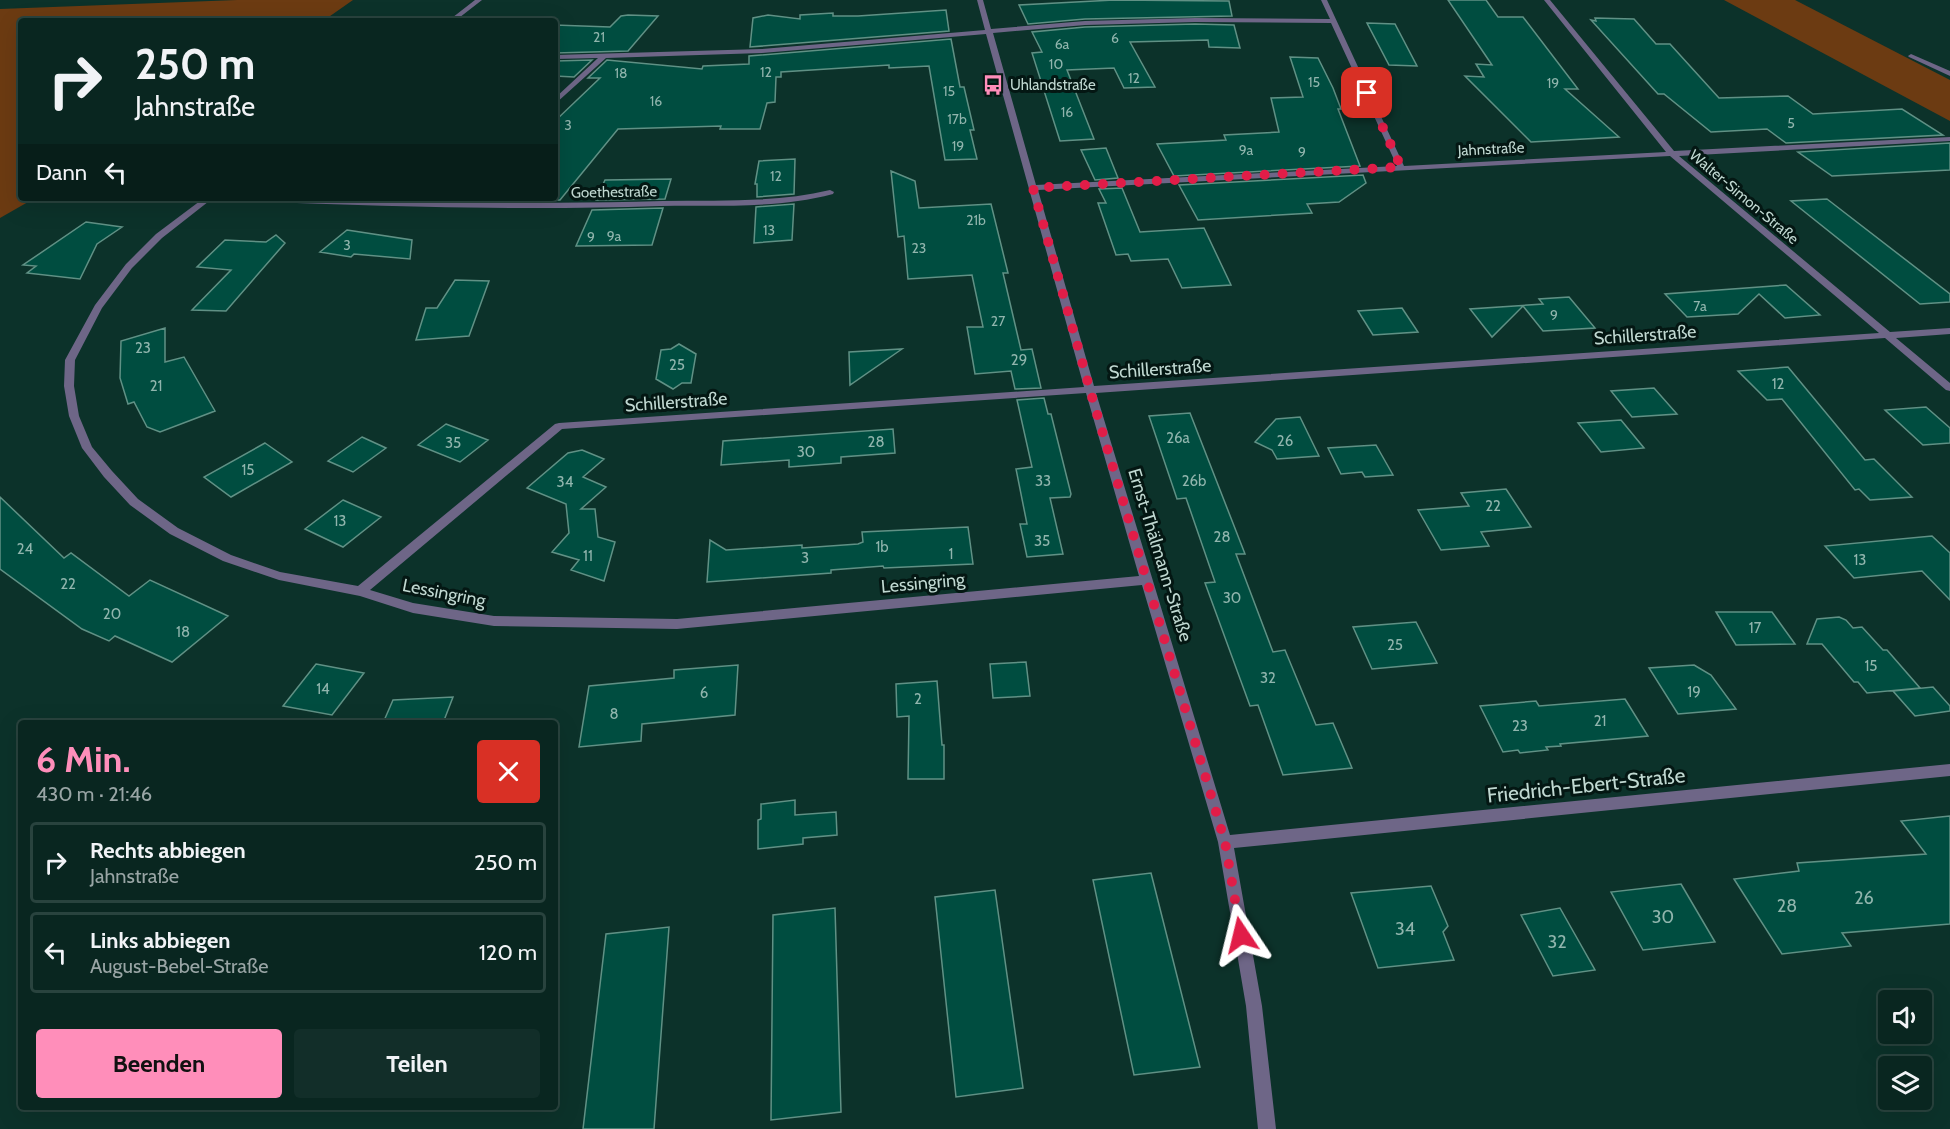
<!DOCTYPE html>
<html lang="de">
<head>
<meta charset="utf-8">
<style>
	body { margin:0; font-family:Cabin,sans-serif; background:#122e29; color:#f1f3f6; height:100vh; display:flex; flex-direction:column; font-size:22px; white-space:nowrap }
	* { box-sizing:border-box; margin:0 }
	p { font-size:20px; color:#99a5a5 }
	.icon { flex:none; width:33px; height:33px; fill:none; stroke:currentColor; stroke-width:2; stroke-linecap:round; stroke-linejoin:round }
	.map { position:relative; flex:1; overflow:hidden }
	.side { position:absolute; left:18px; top:720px; width:540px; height:390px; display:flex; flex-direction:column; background:#092620; border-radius:6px; box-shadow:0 6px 24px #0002,0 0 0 2px #29433e }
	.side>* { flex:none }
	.hud { position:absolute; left:18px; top:18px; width:540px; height:183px; border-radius:6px; box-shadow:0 6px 24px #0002,0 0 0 2px #29433e; background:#092620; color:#f1f3f6; overflow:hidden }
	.tools { position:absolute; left:1878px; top:990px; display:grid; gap:12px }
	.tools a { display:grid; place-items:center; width:54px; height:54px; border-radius:6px; background:#092620; box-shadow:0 6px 24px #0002,0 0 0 2px #29433e; font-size:30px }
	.pin { position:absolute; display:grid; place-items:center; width:51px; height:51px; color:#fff; margin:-26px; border-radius:12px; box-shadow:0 3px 9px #0006 }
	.me { position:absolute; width:66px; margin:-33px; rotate:350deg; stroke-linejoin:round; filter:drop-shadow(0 0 4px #0008) }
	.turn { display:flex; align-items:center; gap:21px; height:126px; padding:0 18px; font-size:27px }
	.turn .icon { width:78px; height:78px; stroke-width:2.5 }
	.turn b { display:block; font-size:42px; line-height:51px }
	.then { display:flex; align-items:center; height:57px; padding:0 18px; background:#0003; gap:12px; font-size:22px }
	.round { display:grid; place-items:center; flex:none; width:63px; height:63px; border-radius:6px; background:#122e29 }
	.headline { display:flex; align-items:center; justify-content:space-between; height:102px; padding:0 18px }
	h1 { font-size:36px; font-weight:800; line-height:45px; color:#ff8eba }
	.primary-button { display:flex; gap:12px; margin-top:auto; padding:12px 18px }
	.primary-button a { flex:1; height:69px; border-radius:6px; background:#ff8eba; color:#111; font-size:24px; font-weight:800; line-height:69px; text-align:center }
	.primary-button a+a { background:#122e29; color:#f1f3f6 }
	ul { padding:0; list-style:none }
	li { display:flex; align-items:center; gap:18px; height:81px; margin:0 12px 9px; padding:0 6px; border:3px solid #29433e; border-radius:6px }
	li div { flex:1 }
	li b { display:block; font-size:22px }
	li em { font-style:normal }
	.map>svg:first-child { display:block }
	.green { fill:#6c3b12 }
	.building { fill:#004d40; stroke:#609185; stroke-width:1.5 }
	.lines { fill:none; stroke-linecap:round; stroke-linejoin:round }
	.street { fill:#6e6687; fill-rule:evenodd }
	.route { stroke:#e11d48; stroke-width:10; stroke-dasharray:0 18 }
	.labels { text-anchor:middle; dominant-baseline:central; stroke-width:6; stroke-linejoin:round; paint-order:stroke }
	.far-number-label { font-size:14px; fill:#90b5ad }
	.far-poi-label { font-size:15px; fill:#c0d8d1; stroke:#041713; text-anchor:start }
	.far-street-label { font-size:15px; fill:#c0d8d1; stroke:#041713 }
	.number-label { font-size:15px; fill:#90b5ad }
	.street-label { font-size:18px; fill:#c0d8d1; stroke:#041713 }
	.near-number-label { font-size:18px; fill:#90b5ad }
	.near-street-label { font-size:21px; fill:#c0d8d1; stroke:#041713 }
</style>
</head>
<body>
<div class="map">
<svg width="1950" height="1129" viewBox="0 0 1950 1129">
	<rect width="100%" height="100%" fill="#0c322a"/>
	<path class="green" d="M237 0H353L323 21H21V198H35L0 218V9Z
		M1724 0H1795L1950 80V121Z"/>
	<path class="building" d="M1114 0 1229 1 1232 16 1085 19 1028 24 1019 5Z
		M1448 0H1486L1498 17H1523L1578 89H1565L1619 137 1531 142 1465 76 1484 77 1476 64 1492 65Z
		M946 10 949 31 750 47 753 18 768 15 800 19V15L833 13V16H858Z
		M628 15 658 16 628 51 555 53V25L610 27 621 16Z
		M1595 18 1634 19 1656 44H1670L1719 98 1788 96 1813 114 1902 109 1943 135 1786 143 1767 129 1711 132 1664 94H1658L1591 20 1596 21Z
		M1367 23 1395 24 1417 66 1389 65Z
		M1195 24 1234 25 1240 48 1209 47 1208 40 1130 42 1155 87 1124 88 1114 68 1067 70 1094 139 1060 141 1032 53 1042 52 1032 32 1085 27Z
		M951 39 960 87H964L974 130H970L977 159 945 160 929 66 889 68V65L781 72V77H776L775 102 767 103 760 129H720L721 126 618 129 560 200H555V121L600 78H588L607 60 702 69 703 66 749 64V56Z
		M1290 57 1318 58 1333 88 1341 109H1338L1360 166 1174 176 1157 144 1226 140 1224 135 1279 132 1271 98 1303 97Z
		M592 60 574 77 555 76V61Z
		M1950 143V170L1832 176 1798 152Z
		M1106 148 1118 178 1095 180 1081 150Z
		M795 159 794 194 757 197V184H755L759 161Z
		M891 171 915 181 919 208 991 204 1008 273H1003L1021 350 1032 349 1041 388 1015 389 1011 371 975 374 967 327H983L972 275 908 279 904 236 898 237Z
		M1363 175 1366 183 1339 202 1307 204 1312 213 1198 220 1179 185Z
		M671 179 665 199 596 200 605 180Z
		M1122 188 1140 232 1204 228 1231 285 1182 288 1168 259 1131 261 1128 254 1116 255 1098 203H1106L1099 189Z
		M1827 199 1950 294V302L1920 304 1791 201Z
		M794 204 792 240 754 243 756 207Z
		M663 208 652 245 576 246 592 210Z
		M86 222 122 227 97 244 80 279 27 273 36 266 23 265Z
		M347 230 412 240 410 259 354 254 351 257 320 252Z
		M276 235 285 243 226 311 192 310 231 270 197 267 225 240 266 242Z
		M455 280 489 281 469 336 416 340 426 308H437Z
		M1786 285 1820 315 1785 318 1759 294 1738 314 1687 317 1665 294Z
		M1569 297 1595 328 1543 331 1523 306 1492 337 1470 309 1543 304 1539 299Z
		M1402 308 1418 332 1373 335 1358 311Z
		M165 328V362L184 357 215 411 160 432 147 427 134 402 128 404 120 378 121 341Z
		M679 344 696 354 691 383H682L673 389 656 379 661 350 671 349Z
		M902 349 850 385 849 352Z
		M1788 367 1865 460 1874 459 1912 497 1870 500 1859 489 1855 490 1782 399 1767 400 1738 371Z
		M1654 388 1677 414 1632 417 1611 391Z
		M1044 398 1048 414H1051L1071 494 1070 497 1050 498 1063 554 1027 557 1020 524H1027L1016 469 1032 467 1017 400Z
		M1926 407 1950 428V443L1923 445 1885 410Z
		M1190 413 1245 554H1236L1273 652 1285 650 1316 725 1333 723 1352 768 1283 775 1258 705 1250 706 1205 583 1215 582 1186 498 1177 499 1149 416Z
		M1300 417 1319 456 1277 459 1272 450 1255 442 1276 419Z
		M1621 420 1644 448 1601 452 1578 423Z
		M446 424 488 440 460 462 418 445Z
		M893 429 895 453 841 457V463L789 467V460L721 465 723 441Z
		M362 437 386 448 353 472 328 461Z
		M265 443 292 462 231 497 204 477Z
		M1376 445 1393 475 1365 477 1362 472 1341 474 1328 448Z
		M582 450 604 459 583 477 606 487 581 509H595L598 537 615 542 604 581 571 570 579 560 552 552 569 533 566 504 527 488 568 453Z
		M1506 489 1531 527 1481 532 1489 546 1441 550 1418 510 1469 506 1461 493Z
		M0 497 64 558 71 553 129 596 150 580 228 616 172 662 115 636 109 641 82 629 0 569Z
		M343 500 381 517 343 547 305 529Z
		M968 527 973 564 884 568 883 566 831 570V573L707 582 710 540 726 550 802 545V548L858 544 863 542 862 532Z
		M1932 536 1950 553V600L1922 571 1854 578 1825 546Z
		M1716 612H1772L1795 644 1736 645Z
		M1839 617 1846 620 1853 628 1862 627 1883 650H1887L1920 688 1867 693 1858 682H1854L1822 644H1807L1817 619Z
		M1416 622 1437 663 1372 669 1353 627Z
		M1026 662 1030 696 993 698 990 664Z
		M316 664 364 673 332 715 283 706Z
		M738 665 735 715 642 724 641 741 579 747 589 686 674 678V670Z
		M1694 665 1711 675 1736 709 1678 714 1649 668Z
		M937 681 942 745H944V779H908L909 716 897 717 896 684Z
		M1933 687 1950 706V711L1915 716 1893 691Z
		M453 697 443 723H383L393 700Z
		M1625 699 1648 736 1560 744 1561 746 1546 747 1548 750 1520 753 1518 750 1503 752 1480 706 1536 701 1539 706Z
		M795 800V815L836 812 837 835 803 838V844L758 849V820L761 819V804Z
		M1950 816V924L1842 933 1851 946 1782 954 1734 879 1799 871 1797 863 1926 854 1901 821Z
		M1151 873 1200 1067 1134 1075 1093 880Z
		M1681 884 1715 942 1643 950 1611 892Z
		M1431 886 1448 926 1443 932 1454 960 1378 968 1351 893Z
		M995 890 1023 1088 956 1097 935 897Z
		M835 908 841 1112 771 1120 773 915Z
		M1560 908 1595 970 1553 976 1521 915Z
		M669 927 654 1129H583L606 934Z"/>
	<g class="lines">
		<path class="street" d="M475 0H482L455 21H448Z
			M977 0H983L991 29 1085 21 1195 18 1330 19 1321 0H1327L1404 166 1666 152 1544 0H1550L1674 151 1950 137V141L1679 156 1890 332 1950 328V334L1896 338 1950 383V391L1946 390 1885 338 1096 393 1230 835 1950 764V776L1234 848 1262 1006 1276 1129H1258L1246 1006 1218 842 1142 585 677 629 494 626 413 613 360 596 279 580 223 561 170 534 130 505 104 477 82 448 69 416 64 386 65 360 95 305 126 264 156 234 204 198H213L162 238 132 268 102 308 75 360 74 386 79 416 92 447 112 471 138 499 178 528 231 555 280 572 358 586 555 424 559 423 1084 387 986 34 762 53 606 58 555 104V98L598 58 555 59V55L762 49 985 30ZM1195 22 1331 23 1397 166 1036 185 993 33 1085 25ZM1670 156 1879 333 1094 386 1038 190ZM1086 393 1139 576 677 619 494 616 413 603 370 590 562 429Z
			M1911 54 1950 71V76L1909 57 1908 56Z
			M830 190 834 192 833 194C777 209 718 205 660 206 513 211 365 206 218 200L214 198C364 198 513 206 663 201 719 200 776 203 830 190Z"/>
	</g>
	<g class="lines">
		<path class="route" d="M1241 935 1225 842 1094 404 1033 188 1401 167 1367 93"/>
	</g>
	<defs>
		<g id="bus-bare" transform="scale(1.62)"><path d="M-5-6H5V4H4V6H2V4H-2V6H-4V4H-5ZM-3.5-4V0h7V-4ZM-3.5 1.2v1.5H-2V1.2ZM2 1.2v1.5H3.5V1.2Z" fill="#ff8eba" stroke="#041713" stroke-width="2.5" paint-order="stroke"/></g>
	</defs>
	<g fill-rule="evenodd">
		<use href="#bus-bare" x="993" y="85"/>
	</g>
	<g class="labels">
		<g class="far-number-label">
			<text x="599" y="37">21</text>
			<text x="1115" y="38">6</text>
			<text x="1062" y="44">6a</text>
			<text x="1056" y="64">10</text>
			<text x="766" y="72">12</text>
			<text x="621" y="73">18</text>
			<text x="1134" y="78">12</text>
			<text x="1314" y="82">15</text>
			<text x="1553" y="83">19</text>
			<text x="949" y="91">15</text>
			<text x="656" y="101">16</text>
			<text x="1067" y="112">16</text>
			<text x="957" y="119">17b</text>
			<text x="1791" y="123">5</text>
			<text x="568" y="125">3</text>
			<text x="958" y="146">19</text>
			<text x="1246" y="150">9a</text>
			<text x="1302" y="152">9</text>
			<text x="776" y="176">12</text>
			<text x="976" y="220">21b</text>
			<text x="769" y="230">13</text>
			<text x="614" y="236">9a</text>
			<text x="591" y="237">9</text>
			<text x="347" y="245">3</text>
			<text x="919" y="248">23</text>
			<text x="1700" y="306">7a</text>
			<text x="1554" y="315">9</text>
			<text x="998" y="321">27</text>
		</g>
		<g class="far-poi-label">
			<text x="1010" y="85">Uhlandstraße</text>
		</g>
		<g class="far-street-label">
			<text transform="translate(1491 149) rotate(-3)">Jahnstraße</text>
			<text transform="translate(614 192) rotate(-1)">Goethestraße</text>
			<text transform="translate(1744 197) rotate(40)">Walter-Simon-Straße</text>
		</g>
		<g class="number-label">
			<text x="143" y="348">23</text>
			<text x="1019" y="360">29</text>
			<text x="677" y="365">25</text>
			<text x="1778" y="384">12</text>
			<text x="156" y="386">21</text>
			<text x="1178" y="438">26a</text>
			<text x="1285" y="441">26</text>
			<text x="876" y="442">28</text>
			<text x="453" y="443">35</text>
			<text x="806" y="452">30</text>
			<text x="248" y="470">15</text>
			<text x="1043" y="481">33</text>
			<text x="1194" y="481">26b</text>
			<text x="565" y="482">34</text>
			<text x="1493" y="506">22</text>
			<text x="340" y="521">13</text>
			<text x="1222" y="537">28</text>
			<text x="1042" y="541">35</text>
			<text x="882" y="547">1b</text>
			<text x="25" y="549">24</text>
			<text x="951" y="554">1</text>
			<text x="588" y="556">11</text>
			<text x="805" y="558">3</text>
			<text x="1860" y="560">13</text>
			<text x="68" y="584">22</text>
			<text x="1232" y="598">30</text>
			<text x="112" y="614">20</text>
			<text x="1755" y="628">17</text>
			<text x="183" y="632">18</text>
			<text x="1395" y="645">25</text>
			<text x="1871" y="666">15</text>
			<text x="1268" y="678">32</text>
			<text x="323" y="689">14</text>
			<text x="1694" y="692">19</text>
			<text x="704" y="693">6</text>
			<text x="918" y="699">2</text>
			<text x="614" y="714">8</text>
			<text x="1600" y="721">21</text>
			<text x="1520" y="726">23</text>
		</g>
		<g class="street-label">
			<text transform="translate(1645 335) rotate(-4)">Schillerstraße</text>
			<text transform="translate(1160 369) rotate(-4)">Schillerstraße</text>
			<text transform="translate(676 402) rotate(-4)">Schillerstraße</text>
			<text transform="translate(1160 555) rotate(73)">Ernst-Thälmann-Straße</text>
			<text transform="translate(923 583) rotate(-5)">Lessingring</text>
			<text transform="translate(444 593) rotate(11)">Lessingring</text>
		</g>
		<g class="near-number-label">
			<text x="1864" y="898">26</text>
			<text x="1787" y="906">28</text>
			<text x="1663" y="917">30</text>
			<text x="1405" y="929">34</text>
			<text x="1557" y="942">32</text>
		</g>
		<g class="near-street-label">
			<text transform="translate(1586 785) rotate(-6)">Friedrich-Ebert-Straße</text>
		</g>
	</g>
</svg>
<div class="tools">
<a><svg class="icon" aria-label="sound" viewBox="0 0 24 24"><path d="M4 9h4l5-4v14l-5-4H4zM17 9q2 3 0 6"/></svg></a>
<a><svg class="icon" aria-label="layers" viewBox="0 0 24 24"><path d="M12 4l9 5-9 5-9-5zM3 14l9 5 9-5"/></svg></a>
</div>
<div class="pin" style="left:1367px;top:93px;background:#d93025"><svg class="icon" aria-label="arrive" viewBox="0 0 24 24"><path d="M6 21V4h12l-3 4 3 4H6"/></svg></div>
<svg class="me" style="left:1241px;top:935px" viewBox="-20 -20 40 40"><path d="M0-17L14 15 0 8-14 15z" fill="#e11d48" stroke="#fff" stroke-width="4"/></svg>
<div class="hud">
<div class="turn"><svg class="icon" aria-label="right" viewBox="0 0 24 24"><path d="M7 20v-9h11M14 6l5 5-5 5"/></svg><div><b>250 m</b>Jahnstraße</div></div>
<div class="then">Dann<svg class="icon" aria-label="left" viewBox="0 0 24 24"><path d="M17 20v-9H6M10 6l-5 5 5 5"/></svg></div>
</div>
<section class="side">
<div class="headline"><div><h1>6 Min.</h1><p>430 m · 21:46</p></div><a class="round" style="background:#d93025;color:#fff"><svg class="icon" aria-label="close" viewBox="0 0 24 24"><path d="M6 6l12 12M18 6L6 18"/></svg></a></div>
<ul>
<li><svg class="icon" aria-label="right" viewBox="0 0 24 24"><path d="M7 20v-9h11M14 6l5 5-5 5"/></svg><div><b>Rechts abbiegen</b><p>Jahnstraße</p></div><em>250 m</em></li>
<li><svg class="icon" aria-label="left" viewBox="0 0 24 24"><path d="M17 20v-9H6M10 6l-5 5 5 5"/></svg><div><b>Links abbiegen</b><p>August-Bebel-Straße</p></div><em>120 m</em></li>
</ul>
<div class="primary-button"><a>Beenden</a><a>Teilen</a></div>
</section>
</div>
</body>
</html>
